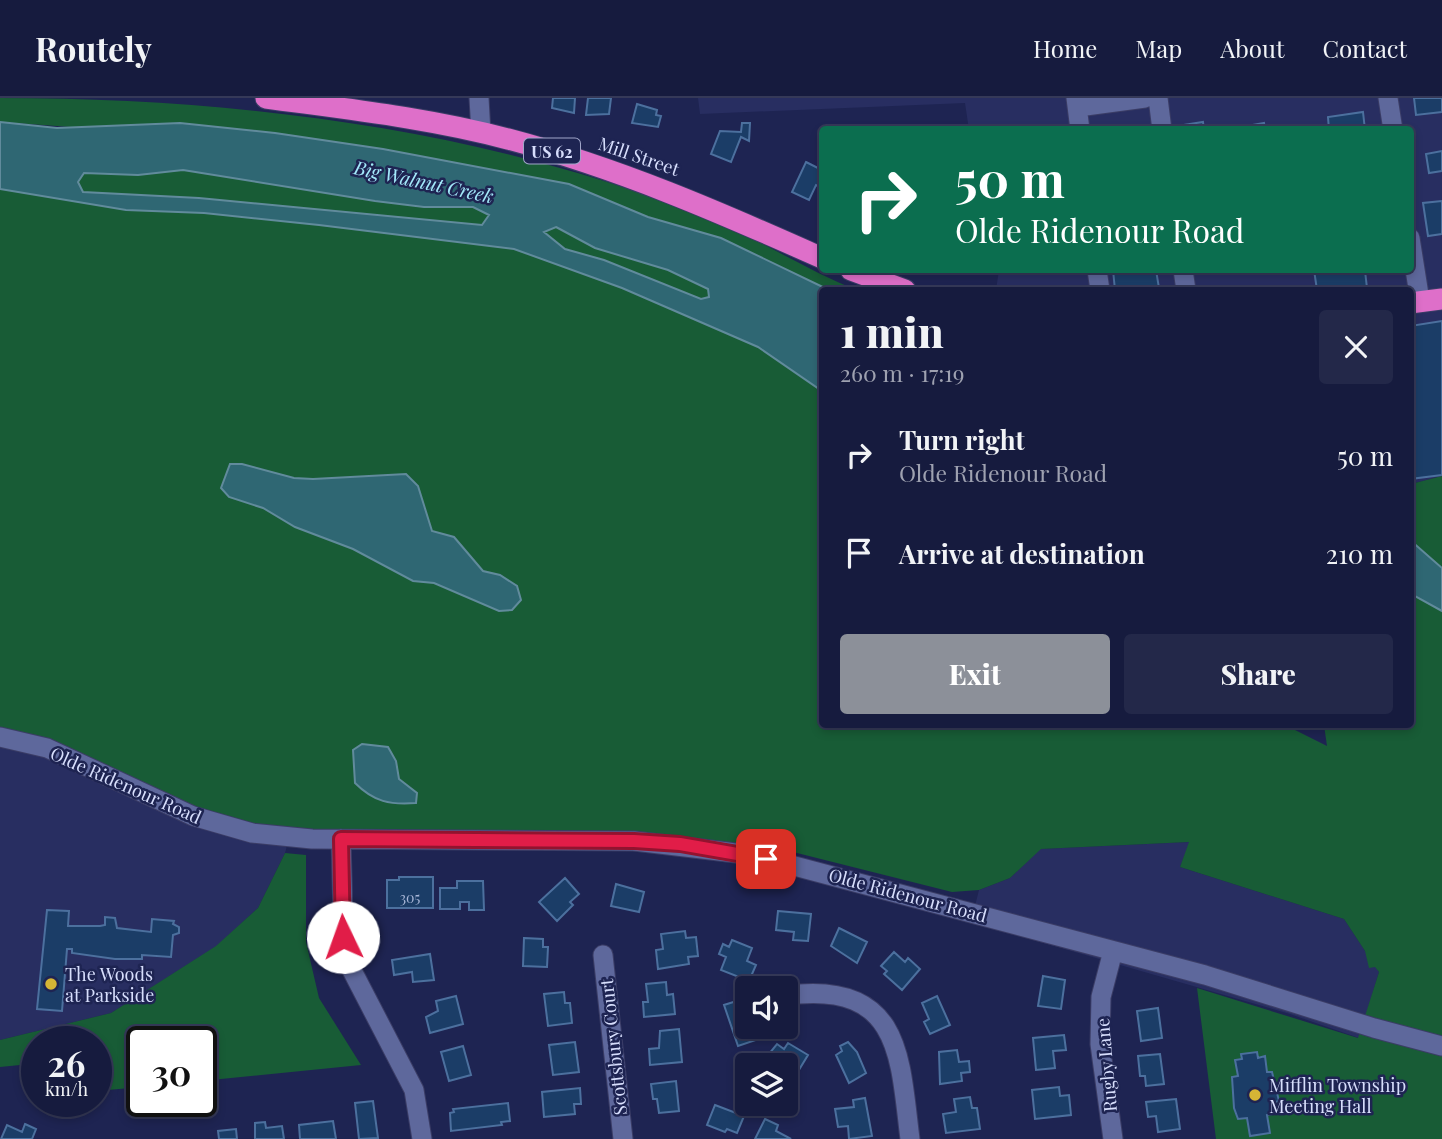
<!DOCTYPE html>
<html lang="en">
<head>
<meta charset="utf-8">
<style>
	body { margin:0; font-family:"Playfair Display",serif; background:#232849; color:#f1f3f6; height:100vh; display:flex; flex-direction:column; font-size:26px; white-space:nowrap }
	* { box-sizing:border-box; margin:0 }
	p { font-size:23px; color:#9ea1b0 }
	.icon { flex:none; width:38px; height:38px; fill:none; stroke:currentColor; stroke-width:2; stroke-linecap:round; stroke-linejoin:round }
	.map { position:relative; flex:1; overflow:hidden }
	.sheet { position:absolute; left:819px; top:189px; width:595px; height:441px; display:flex; flex-direction:column; background:#161b3e; border-radius:7px; box-shadow:0 4px 10px #0003,0 0 0 2px #353958 }
	.sheet>* { flex:none }
	.top-card { position:absolute; left:819px; top:28px; width:595px; height:147px; border-radius:7px; box-shadow:0 4px 10px #0003,0 0 0 2px #353958; background:#0b6e4f; color:#fff; overflow:hidden }
	.buttons { position:absolute; left:735px; top:878px; display:grid; gap:14px }
	.buttons a { display:grid; place-items:center; width:63px; height:63px; border-radius:7px; background:#161b3e; box-shadow:0 4px 10px #0003,0 0 0 2px #353958; font-size:35px }
	.speed { position:absolute; left:21px; top:928px; display:flex; gap:14px; font-size:35px; font-weight:700; text-align:center }
	.speed>* { display:grid; place-content:center; width:91px; height:91px; border-radius:50%; background:#161b3e; box-shadow:0 4px 10px #0003,0 0 0 2px #353958; line-height:1 }
	.speed small { font-size:18px; font-weight:400 }
	.speed .limit { border:4px solid #111; border-radius:10px; background:#fff; color:#111 }
	.pin { position:absolute; display:grid; place-items:center; width:60px; height:60px; color:#fff; margin:-30px; border-radius:14px; box-shadow:0 4px 10px #0006 }
	.me { position:absolute; width:77px; margin:-38px; rotate:357deg; stroke-linejoin:round; filter:drop-shadow(0 0 5px #0008) }
	.turn { display:flex; align-items:center; gap:24px; height:147px; padding:0 21px; font-size:32px }
	.turn .icon { width:91px; height:91px; stroke-width:2.5 }
	.turn b { display:block; font-size:49px; line-height:60px }
	.round { display:grid; place-items:center; flex:none; width:74px; height:74px; border-radius:7px; background:#232849 }
	.head { display:flex; align-items:center; justify-content:space-between; height:119px; padding:0 21px }
	h1 { font-size:42px; font-weight:800; line-height:52px }
	.cta { display:flex; gap:14px; margin-top:auto; padding:14px 21px }
	.cta a { flex:1; height:80px; border-radius:7px; background:#8c9099; color:#fff; font-size:28px; font-weight:800; line-height:80px; text-align:center }
	.cta a+a { background:#232849; color:#f1f3f6 }
	ul { padding:0; list-style:none }
	li { display:flex; align-items:center; gap:21px; height:98px; padding:0 21px }
	li div { flex:1 }
	li b { display:block; font-size:26px }
	li em { font-style:normal }
	header { display:flex; align-items:center; gap:42px; box-sizing:border-box; height:98px; padding:0 35px; background:#161b3e; border-bottom:2px solid #353958 }
	header strong { font-size:33px }
	nav { display:flex; gap:38px; margin-inline-start:auto; font-size:24px }
	.map>svg:first-child { display:block }
	.built { fill:#282e61 }
	.green { fill:#185c36 }
	.water { fill:#2f6773; stroke:#618b9c; stroke-width:2; fill-rule:evenodd }
	.building { fill:#1b3d67; stroke:#4c709e; stroke-width:2 }
	.lines { fill:none; stroke-linecap:round; stroke-linejoin:round }
	.minor-casing { stroke:#3b3d66; stroke-width:21 }
	.highway-casing { stroke:#3b3d66; stroke-width:23 }
	.minor { stroke:#5e689c; stroke-width:19 }
	.highway { stroke:#de6fc9; stroke-width:21 }
	.route-casing { stroke:#92132f; stroke-width:18 }
	.route { stroke:#e11d48; stroke-width:12 }
	.poi-dot { fill:#d5b535; stroke:#1e2452; stroke-width:2.5 }
	.labels { text-anchor:middle; dominant-baseline:central; stroke-width:5; stroke-linejoin:round; paint-order:stroke }
	.number-label { font-size:14px; fill:#a8b6d7 }
	.shield { fill:#1e2452; stroke:#a0a6c9; stroke-width:2 }
	.shield-label { font-size:16px; font-weight:bold; fill:#d7defc }
	.street-label { font-size:18px; fill:#d7defc; stroke:#1e2452 }
	.poi-label { font-size:18px; fill:#d7defc; stroke:#1e2452; text-anchor:start }
	.water-label { font-size:19px; font-style:italic; fill:#a3e9fa; stroke:#1e2452 }
</style>
</head>
<body>
<header>
<strong>Routely</strong>
<nav><a>Home</a><a>Map</a><a>About</a><a>Contact</a></nav>
</header>
<div class="map">
<svg width="1442" height="1041" viewBox="0 0 1442 1041">
	<rect width="100%" height="100%" fill="#1e2452"/>
	<path class="built" d="M698 0H1442V378L1411 386 1410 192H996L999 172H1410V32H969L965 5 700 16Z
		M0 631 56 645 292 730 285 755 258 810 217 848 111 915 0 942Z
		M1190 744 1180 769 1344 821 1379 874 1359 940 1290 916 971 824 979 792 1010 780 1040 751Z"/>
	<path class="green" d="M0 0C235 0 479 30 698 116 753 137 802 170 856 192H829L721 140 648 119 569 86 383 51 0 24Z
		M183 72 375 103 424 109H473L490 117 483 127 199 100 83 94 78 84 84 75 138 77Z
		M0 91 126 112 204 115 319 127 514 151 622 190 758 249 822 293V626H1296L1293 631 1327 648 1324 627 1410 626 1411 386 1442 378V1041H1216L1197 890 1358 940 1379 874 1375 869 1369 870 1365 853 1344 821 1180 769 1189 744 1041 751 1010 780 979 792 952 794 793 754 703 741 601 734 334 733 249 726 178 707 56 645 0 631Z
		M555 129 595 150 668 172 708 191 709 199 702 201 604 162 565 151 543 134Z
		M285 755 306 757V844L319 900 361 967 201 983V943H142V989L96 993V943H37V973L30 966 0 969V942L111 915 216 848 258 810Z"/>
	<path class="water" d="M0 24 57 30 180 25 275 35 383 51 569 86 648 119 721 140 829 192H822V293L758 249 622 190 514 151 319 127 204 115 126 112 0 91ZM183 72 375 103 424 109H473L489 117 482 127 199 100 83 94 78 84 84 75 138 77ZM556 129 595 150 668 172 708 191 709 199 701 201 604 162 565 151 544 134Z
		M230 366H242L294 380 313 381 406 376 418 388 432 433 454 439 483 473 500 477 517 488 521 502 512 512 499 513 434 485 413 483 353 451 295 429 263 410 229 399 221 390Z
		M1410 442 1442 470V513L1411 496Z
		M362 646 388 649 396 663 399 681 417 695 416 705C390 707 374 704 355 685L353 652Z"/>
	<path class="building" d="M553 0H575L574 15 552 10Z
		M588 0H611L609 16 586 17Z
		M1414 0H1442V14L1416 17Z
		M637 6 657 12 656 17 661 18 658 29 632 25Z
		M1363 14 1365 32H1329L1328 19Z
		M1203 24 1204 32H1184L1183 27Z
		M742 25H750L749 43 741 39 731 64 711 56 720 33 741 34Z
		M1264 25 1265 32H1241V29Z
		M1442 53V73L1429 75 1426 56Z
		M806 64 822 72 818 84 822 80V90L816 87 809 102 792 94Z
		M1442 103V136L1428 138 1423 105Z
		M1113 172H1156L1159 190 1115 192Z
		M1314 172 1365 173 1367 190 1317 192Z
		M1442 223V377L1410 381V228Z
		M399 779H433V810H387V782H399Z
		M565 780 579 796 570 804 573 807 557 823 539 804Z
		M457 783H483L484 812H469V804H460V811H440V790H457Z
		M616 786 644 794 639 814 611 808Z
		M47 812 69 813 68 828H100L105 827V819L115 820 117 830 151 834 152 821 174 823 173 826 179 829V835L173 837 171 859 142 857V861H115L72 855V851H67L62 913 37 911Z
		M778 813 811 816 808 843 793 842 794 834 776 832Z
		M839 830 867 844 857 865 831 848Z
		M685 833 686 840 696 839 698 858 688 859 689 866 658 871 656 852 663 851 661 836Z
		M524 840 543 841V849H548L547 869 523 868Z
		M732 842 752 850 747 863 756 867 749 883 721 872 726 859 719 856 723 846 729 849Z
		M894 854 905 864 908 860 920 871 902 892 884 876 887 873 881 868Z
		M430 856 434 882 413 884 412 874 394 877 392 862Z
		M1043 878 1065 882 1061 911 1038 908Z
		M666 884 667 897 673 896 675 916 644 919 643 904H648L646 886Z
		M564 894 565 905H570L572 925 548 928 544 896Z
		M456 898 463 926 430 935 426 919 438 913 436 903Z
		M937 898 950 927 930 936 924 924 929 921 922 905Z
		M746 900 747 929H756L752 931 756 942 738 948 724 907Z
		M1158 910 1162 940 1141 943 1137 913Z
		M679 931 682 964 650 967 649 951 659 950 660 933Z
		M1064 937 1066 952 1053 953 1055 970 1036 972 1033 940Z
		M575 944 579 974 553 977 549 947Z
		M848 944 857 954 866 975 849 985 836 957 842 953 840 948Z
		M788 945 808 957 794 980 786 975V968H774L764 962 777 946 784 951Z
		M463 948 471 977 449 983 441 954Z
		M957 952 959 964 969 963 970 974 961 975 962 983 940 986 939 954Z
		M1257 954 1258 960 1265 958 1267 974H1272L1279 1003 1276 1004 1277 1015 1267 1017 1270 1035 1250 1038 1247 1020 1238 1021 1234 1010 1232 979 1238 978 1235 962 1242 961 1241 956Z
		M1160 956 1164 986 1146 988 1145 978H1140L1138 958Z
		M676 983 679 1013 659 1015 657 1001H653L651 986Z
		M1059 989 1060 998 1069 997 1071 1017 1035 1021 1032 992Z
		M580 990 581 1006H574L575 1016 544 1019 542 994Z
		M970 999 972 1010H977L980 1031 946 1035 943 1016 956 1014 954 1001Z
		M865 1000 872 1038 849 1041 848 1028 838 1029 835 1011 854 1009 853 1002Z
		M1176 1001 1180 1031 1158 1034 1156 1018 1148 1019 1146 1004Z
		M373 1003 378 1040 359 1041 355 1005Z
		M508 1005 510 1023 501 1024 502 1027 451 1033 450 1015 454 1014 453 1011Z
		M715 1007 744 1018 737 1035 727 1031 725 1034 707 1027Z
		M765 1021 778 1027 776 1033 791 1041H755Z
		M333 1023 336 1041H300L299 1027Z
		M265 1024 266 1030 282 1028 284 1041H255V1025Z
		M25 1026 36 1031 32 1041H1L7 1027 22 1034Z
		M236 1031 237 1041H219L218 1033Z"/>
	<g class="lines">
		<g class="minor-casing">
			<path id="minor" d="M479 0 481 35
				M1076 0 1080 32
				M1158 0 1162 32
				M1388 0 1393 32
				M1078 9 1145 0
				M1410 140 1420 203
				M1097 172 1100 192
				M1183 172 1186 192
				M0 639 47 650 193 718 252 735 312 741 634 743 753 757 1205 877 1374 930 1442 948
				M341 741 344 857 414 992 422 1041
				M1113 853 1101 899 1100 946 1113 1041
				M603 857 623 1041
				M799 896C902 888 900 963 910 1041"/>
		</g>
		<g class="highway-casing">
			<path id="highway" d="M266 0C346 11 429 20 508 41 618 70 719 114 822 160
				M851 172 905 192
				M1410 205 1442 201"/>
		</g>
		<use href="#minor" class="minor"/>
		<use href="#highway" class="highway"/>
	</g>
	<g class="lines">
		<g class="route-casing">
			<path id="route" d="M343 839 341 741 634 743 680 746 766 761"/>
		</g>
		<use href="#route" class="route"/>
	</g>
	<g class="poi-dot">
		<circle cx="51" cy="886" r="7"/>
		<circle cx="1255" cy="997" r="7"/>
	</g>
	<g class="labels">
		<g class="number-label">
			<text x="410" y="799">305</text>
		</g>
		<rect class="shield" x="524" y="40.5" width="56" height="25" rx="5"/>
		<g class="shield-label">
			<text x="552" y="53">US 62</text>
		</g>
		<g class="street-label">
			<text transform="translate(639 58) rotate(19)">Mill Street</text>
			<text transform="translate(126 687) rotate(24)">Olde Ridenour Road</text>
			<text transform="translate(908 797) rotate(15)">Olde Ridenour Road</text>
			<text transform="translate(613 949) rotate(-96)">Scottsbury Court</text>
			<text transform="translate(1106 967) rotate(-95)">Rugby Lane</text>
		</g>
		<g class="poi-label">
			<text x="65" y="876">The Woods<tspan x="65" dy="21">at Parkside</tspan></text>
			<text x="1269" y="987">Mifflin Township<tspan x="1269" dy="21">Meeting Hall</tspan></text>
		</g>
		<g class="water-label">
			<text transform="translate(424 83) rotate(12)">Big Walnut Creek</text>
		</g>
	</g>
</svg>
<div class="buttons">
<a><svg class="icon" aria-label="sound" viewBox="0 0 24 24"><path d="M4 9h4l5-4v14l-5-4H4zM17 9q2 3 0 6"/></svg></a>
<a><svg class="icon" aria-label="layers" viewBox="0 0 24 24"><path d="M12 4l9 5-9 5-9-5zM3 14l9 5 9-5"/></svg></a>
</div>
<div class="speed"><div>26<small>km/h</small></div><div class="limit">30</div></div>
<div class="pin" style="left:766px;top:761px;background:#d93025"><svg class="icon" aria-label="arrive" viewBox="0 0 24 24"><path d="M6 21V4h12l-3 4 3 4H6"/></svg></div>
<svg class="me" style="left:343px;top:839px" viewBox="-20 -20 40 40"><circle r="19" fill="#fff"/><path d="M0-13L10 11 0 6-10 11z" fill="#e11d48"/></svg>
<div class="top-card">
<div class="turn"><svg class="icon" aria-label="right" viewBox="0 0 24 24"><path d="M7 20v-9h11M14 6l5 5-5 5"/></svg><div><b>50 m</b>Olde Ridenour Road</div></div>
</div>
<section class="sheet">
<div class="head"><div><h1>1 min</h1><p>260 m · 17:19</p></div><a class="round"><svg class="icon" aria-label="close" viewBox="0 0 24 24"><path d="M6 6l12 12M18 6L6 18"/></svg></a></div>
<ul>
<li><svg class="icon" aria-label="right" viewBox="0 0 24 24"><path d="M7 20v-9h11M14 6l5 5-5 5"/></svg><div><b>Turn right</b><p>Olde Ridenour Road</p></div><em>50 m</em></li>
<li><svg class="icon" aria-label="arrive" viewBox="0 0 24 24"><path d="M6 21V4h12l-3 4 3 4H6"/></svg><div><b>Arrive at destination</b></div><em>210 m</em></li>
</ul>
<div class="cta"><a>Exit</a><a>Share</a></div>
</section>
</div>
</body>
</html>
